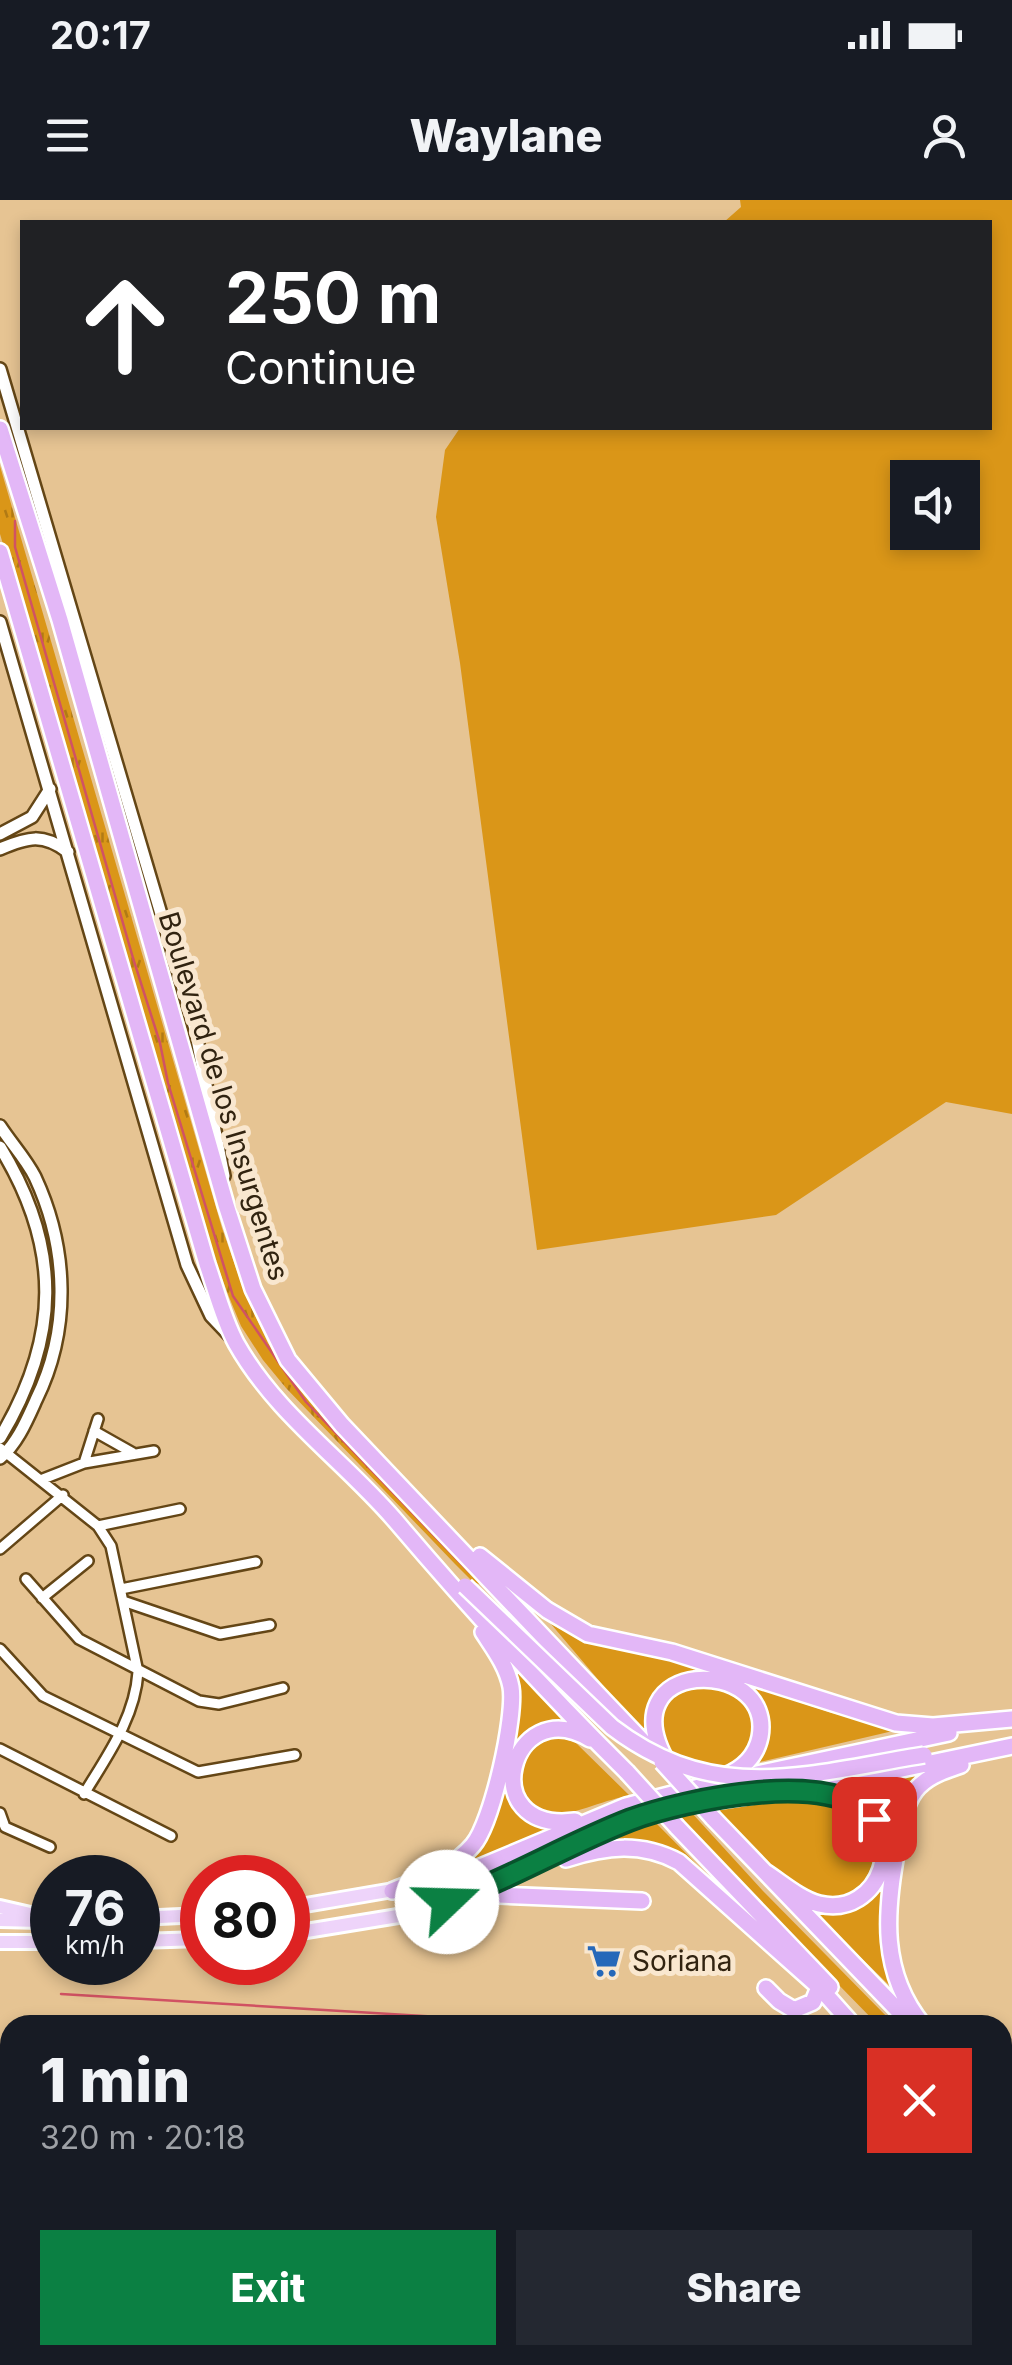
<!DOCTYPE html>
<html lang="en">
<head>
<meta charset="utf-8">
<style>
	body { margin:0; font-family:Inter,sans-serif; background:#242831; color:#f1f3f6; height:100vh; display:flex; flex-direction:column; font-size:38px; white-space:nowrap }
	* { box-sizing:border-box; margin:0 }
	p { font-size:32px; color:#9ea1a6 }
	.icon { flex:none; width:55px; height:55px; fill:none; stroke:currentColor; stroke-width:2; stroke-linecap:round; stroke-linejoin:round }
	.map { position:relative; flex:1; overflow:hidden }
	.drawer { position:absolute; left:0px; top:1815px; width:1012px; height:350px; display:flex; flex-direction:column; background:#171b24; border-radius:30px 30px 0 0; box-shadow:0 5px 15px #0003 }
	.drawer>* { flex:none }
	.hud { position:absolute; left:20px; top:20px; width:972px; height:210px; border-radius:0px; box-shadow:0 5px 15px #0003; background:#202124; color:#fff; overflow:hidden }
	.tools { position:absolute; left:890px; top:260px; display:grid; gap:20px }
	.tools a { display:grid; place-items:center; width:90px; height:90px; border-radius:0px; background:#171b24; box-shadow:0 5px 15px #0003; font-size:50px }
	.speed { position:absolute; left:30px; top:1655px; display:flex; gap:20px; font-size:50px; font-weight:700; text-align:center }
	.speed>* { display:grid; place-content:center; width:130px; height:130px; border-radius:50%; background:#171b24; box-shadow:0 5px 15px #0003; line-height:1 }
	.speed small { font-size:25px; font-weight:400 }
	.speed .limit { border:15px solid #d22; background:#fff; color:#111 }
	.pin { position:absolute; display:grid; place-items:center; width:85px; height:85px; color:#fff; margin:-42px; border-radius:20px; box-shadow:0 5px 15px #0006 }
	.me { position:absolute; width:110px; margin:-55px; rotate:69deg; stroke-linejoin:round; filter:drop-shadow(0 0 8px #0008) }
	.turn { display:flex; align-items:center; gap:35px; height:210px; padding:0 40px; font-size:45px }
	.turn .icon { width:130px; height:130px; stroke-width:2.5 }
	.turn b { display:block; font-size:70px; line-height:85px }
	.round { display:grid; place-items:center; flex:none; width:105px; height:105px; border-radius:0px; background:#242831 }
	.overview { display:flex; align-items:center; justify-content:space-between; height:170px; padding:0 40px }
	h1 { font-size:60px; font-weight:800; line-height:75px }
	.primary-button { display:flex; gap:20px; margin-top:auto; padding:20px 40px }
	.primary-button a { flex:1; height:115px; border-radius:0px; background:#0b8043; color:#fff; font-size:40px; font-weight:800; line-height:115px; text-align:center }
	.primary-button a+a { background:#242831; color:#f1f3f6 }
	.status { display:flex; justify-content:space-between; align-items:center; height:70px; padding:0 50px; background:#171b24; direction:ltr }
	.status svg { height:28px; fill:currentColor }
	header { display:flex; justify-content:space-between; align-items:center; height:130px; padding:0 40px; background:#171b24; font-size:45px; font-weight:800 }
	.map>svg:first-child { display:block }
	.grass { fill:#da9618; fill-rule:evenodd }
	.park { fill:url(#park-tufts) }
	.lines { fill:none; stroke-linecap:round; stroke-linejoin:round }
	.stream { stroke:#d15263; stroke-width:2.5 }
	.street-casing { stroke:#644616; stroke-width:14 }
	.secondary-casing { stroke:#644616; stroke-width:16 }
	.primary-casing { stroke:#fff; stroke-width:18 }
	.highway-casing { stroke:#fff; stroke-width:20 }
	.street { stroke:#fff; stroke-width:9 }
	.secondary { stroke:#fff; stroke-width:11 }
	.primary { stroke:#eed4fa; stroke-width:12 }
	.highway { stroke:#e3b7f7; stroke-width:15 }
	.highway-bridge-casing { stroke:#fff; stroke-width:20; stroke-linecap:butt }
	.highway-bridge { stroke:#e3b7f7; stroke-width:15 }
	.route-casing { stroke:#07532c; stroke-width:25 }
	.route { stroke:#0b8043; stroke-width:18 }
	.labels { text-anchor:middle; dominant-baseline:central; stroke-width:10; stroke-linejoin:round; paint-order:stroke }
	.street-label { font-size:28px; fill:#312310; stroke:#f9e7cf }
	.poi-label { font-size:28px; fill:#312310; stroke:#f9e7cf; text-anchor:start }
</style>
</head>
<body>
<div class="status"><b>20:17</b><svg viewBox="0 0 49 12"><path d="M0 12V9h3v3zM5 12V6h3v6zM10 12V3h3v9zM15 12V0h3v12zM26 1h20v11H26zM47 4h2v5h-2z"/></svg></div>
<header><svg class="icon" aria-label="menu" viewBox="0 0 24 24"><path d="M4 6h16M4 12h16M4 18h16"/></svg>Waylane<svg class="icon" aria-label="person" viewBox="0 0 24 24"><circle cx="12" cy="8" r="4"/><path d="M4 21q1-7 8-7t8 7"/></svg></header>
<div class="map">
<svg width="1012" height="2165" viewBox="0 0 1012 2165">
	<defs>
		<pattern id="park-tufts" width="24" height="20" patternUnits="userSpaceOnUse" patternTransform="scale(2.5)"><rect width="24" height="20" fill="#da9618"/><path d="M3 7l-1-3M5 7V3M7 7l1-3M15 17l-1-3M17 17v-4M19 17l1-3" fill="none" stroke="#b17a14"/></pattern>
	</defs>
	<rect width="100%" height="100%" fill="#e6c493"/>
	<path class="grass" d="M740 0H1012V914L946 902 776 1015 537 1050 460 463 436 317 445 250 460 228H990V22H724L741 7ZM908 278H962V332H908Z
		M551 1424 581 1440 654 1455 714 1474C667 1468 642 1496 651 1542Z
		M499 1443 573 1528 521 1539 511 1554 515 1522Z
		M730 1479 832 1513 889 1527 893 1531 755 1563C781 1521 761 1509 730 1479Z
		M705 1483 741 1496 752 1514 755 1532 750 1551 728 1569 676 1560C648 1519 653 1494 705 1483Z
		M557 1537 575 1542 630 1596C605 1598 564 1621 542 1613 536 1610 528 1603 523 1598L519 1564 537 1541Z
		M505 1572C510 1613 523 1625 563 1627L546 1630 511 1645 498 1656 452 1672C492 1648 498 1615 505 1572Z
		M926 1572 910 1584 899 1607 880 1702V1746L894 1790 811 1709 869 1693 884 1630 839 1591Z
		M825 1600C907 1616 874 1720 809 1697 782 1687 735 1628 714 1606Z
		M691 1612 763 1691 895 1825H878L673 1615Z
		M654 1621 741 1709V1713L640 1642 614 1640 583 1645Z"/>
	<path class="park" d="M0 266 222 1028 244 1091 268 1143 312 1203 485 1386 473 1382 455 1364 286 1188 263 1160 241 1126 229 1097 192 998 0 334Z"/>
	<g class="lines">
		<path class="stream" d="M15 321V347L133 758 160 843 168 883 233 1096 306 1202 470 1373
			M61 1794 440 1817 512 1825
			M1002 2100 1012 2105"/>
		<g class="street-casing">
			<path id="street" d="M94 1231 133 1253
				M0 1248 98 1326 111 1346 138 1472C135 1518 107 1556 84 1594
				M84 1263 98 1219
				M43 1279 84 1263 154 1251
				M98 1326 180 1309
				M0 1349 63 1295
				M26 1379 79 1439 199 1501 219 1504 283 1488
				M121 1389 256 1362
				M42 1398 88 1361
				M123 1401 220 1434 270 1425
				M0 1449 43 1496 198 1572 295 1555
				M0 1549 171 1636
				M0 1613 5 1627 50 1647
				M0 2019 10 1971
				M0 2029 10 2031
				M0 2075 10 2077
				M0 2154 61 2165
				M380 2155 423 2165
				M708 2155 752 2165
				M137 2165 138 2155
				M353 2165 355 2155
				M566 2165 568 2155
				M622 2165 625 2155
				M897 2165 899 2155"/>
		</g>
		<g class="secondary-casing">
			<path id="secondary" d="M0 169 195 829 224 976
				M0 422 187 1065 211 1116 230 1136
				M0 634 32 617 50 589
				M0 649C28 637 43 633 68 652
				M0 926C11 943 26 959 35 977 68 1048 71 1129 36 1200 27 1220 17 1244 0 1258
				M0 947C62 1048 60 1138 0 1238
				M0 1909 10 1912
				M1002 2134 1012 2137"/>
		</g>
		<g class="primary-casing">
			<path id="primary" d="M0 1707 52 1719
				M288 1708 399 1689
				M138 1718 202 1715
				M0 1720 40 1721
				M288 1734 398 1716 447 1702
				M138 1741 202 1739
				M0 1742H52"/>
		</g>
		<g class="highway-casing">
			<path id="highway" d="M0 229 60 420 226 1005 253 1089 288 1160 342 1225 647 1546
				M0 352 207 1064C216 1090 223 1119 236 1143 275 1213 343 1260 394 1319 468 1406 545 1491 627 1572
				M480 1356 547 1410 588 1434 672 1452 896 1523 933 1526 1012 1519
				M668 1564C605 1457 775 1455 760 1537 756 1557 742 1569 725 1576
				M757 1574 949 1533
				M713 1618 912 1825
				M575 1621C473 1634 510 1491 590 1539
				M677 1627 830 1787
				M566 1659C607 1646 641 1642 679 1662L819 1787 853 1825
				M765 1672C782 1683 800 1699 819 1704 881 1719 910 1630 855 1602 841 1595 824 1594 809 1593
				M439 1681 466 1673 626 1606 734 1578
				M493 1685 632 1619 675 1607 839 1582 1012 1546
				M392 1691C420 1679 453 1669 473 1645 492 1623 516 1516 511 1487 507 1466 494 1449 483 1432
				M475 1694 642 1701
				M447 1702 502 1682
				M766 1788 779 1801 794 1810 813 1802 819 1787
				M923 1825C880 1773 885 1712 897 1649 901 1630 903 1607 915 1591 926 1576 944 1571 961 1565
				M1002 1919 1012 1929
				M1002 1972 1012 1982
				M1002 1997 1012 2006"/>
		</g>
		<use href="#street" class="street"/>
		<use href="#secondary" class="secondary"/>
		<use href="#primary" class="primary"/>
		<use href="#highway" class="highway"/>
		<g class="highway-bridge-casing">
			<path id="highway-bridge" d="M465 1386 612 1527C715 1606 807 1574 924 1555
				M662 1562 713 1618
				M627 1572 677 1627"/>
		</g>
		<use href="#highway-bridge" class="highway-bridge"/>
	</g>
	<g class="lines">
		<g class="route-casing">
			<path id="route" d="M447 1702C510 1679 568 1644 630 1620 684 1600 835 1567 874 1619"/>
		</g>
		<use href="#route" class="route"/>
	</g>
	<defs>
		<g id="supermarket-bare" transform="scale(2.7)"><path d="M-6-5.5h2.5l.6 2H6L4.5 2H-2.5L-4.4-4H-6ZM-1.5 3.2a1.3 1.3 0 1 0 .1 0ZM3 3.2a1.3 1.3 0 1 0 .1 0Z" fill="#2668b9" stroke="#f9e7cf" stroke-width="2.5" paint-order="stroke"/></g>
	</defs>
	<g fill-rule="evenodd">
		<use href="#supermarket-bare" x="604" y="1761"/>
	</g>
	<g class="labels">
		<g class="street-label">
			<text transform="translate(224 896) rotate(73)">Boulevard de los Insurgentes</text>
		</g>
		<g class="poi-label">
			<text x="632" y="1761">Soriana</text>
		</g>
	</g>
</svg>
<div class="tools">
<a><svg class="icon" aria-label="sound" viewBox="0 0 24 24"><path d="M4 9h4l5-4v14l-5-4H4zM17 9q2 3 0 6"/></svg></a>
</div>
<div class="speed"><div>76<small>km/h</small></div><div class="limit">80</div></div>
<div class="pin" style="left:874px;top:1619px;background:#d93025"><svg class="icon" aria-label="arrive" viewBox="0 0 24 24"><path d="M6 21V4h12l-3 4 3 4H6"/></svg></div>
<svg class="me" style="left:447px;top:1702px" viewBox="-20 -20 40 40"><circle r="19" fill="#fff"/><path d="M0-13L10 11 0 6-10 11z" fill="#0b8043"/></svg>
<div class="hud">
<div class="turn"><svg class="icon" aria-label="ahead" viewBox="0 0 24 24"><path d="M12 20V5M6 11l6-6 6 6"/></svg><div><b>250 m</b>Continue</div></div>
</div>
<section class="drawer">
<div class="overview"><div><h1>1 min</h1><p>320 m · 20:18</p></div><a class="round" style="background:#d93025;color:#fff"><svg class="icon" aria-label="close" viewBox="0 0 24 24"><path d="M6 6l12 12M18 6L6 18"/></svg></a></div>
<div class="primary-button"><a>Exit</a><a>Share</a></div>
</section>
</div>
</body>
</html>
